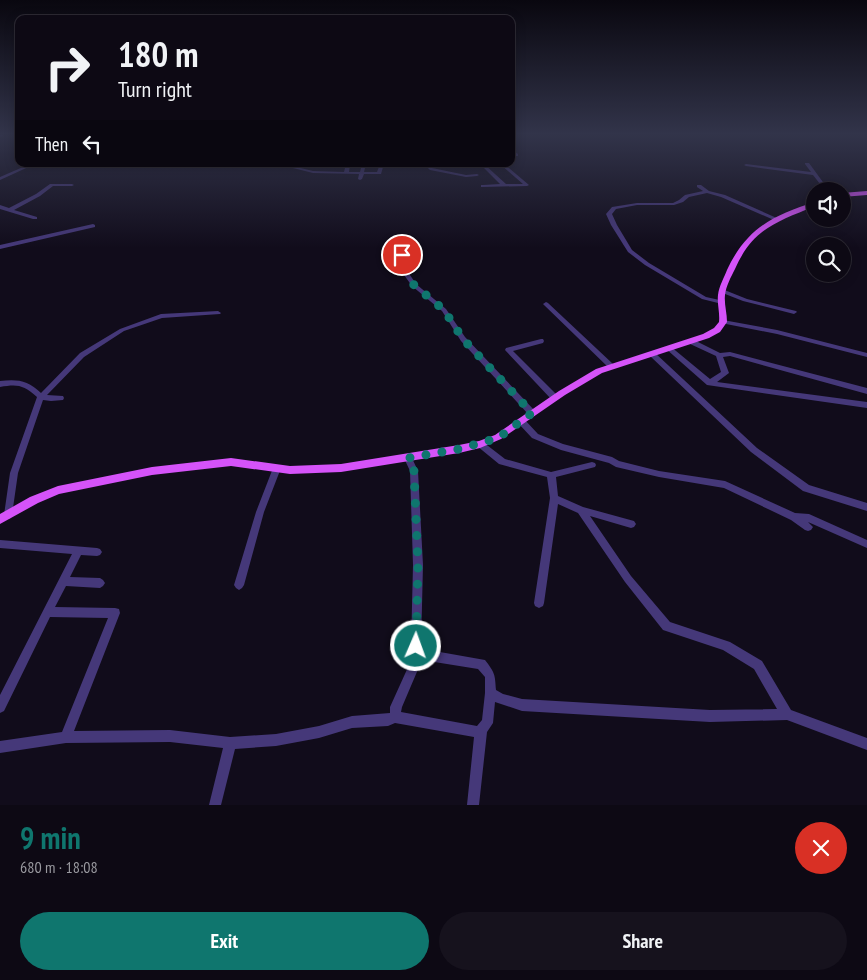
<!DOCTYPE html>
<html lang="en">
<head>
<meta charset="utf-8">
<style>
	body { margin:0; font-family:"PT Sans Narrow",sans-serif; background:#16121d; color:#f1f3f6; height:100vh; display:flex; flex-direction:column; font-size:19px; white-space:nowrap }
	* { box-sizing:border-box; margin:0 }
	p { font-size:16px; color:#9a9aa0 }
	.icon { flex:none; width:28px; height:28px; fill:none; stroke:currentColor; stroke-width:2; stroke-linecap:round; stroke-linejoin:round }
	.map { position:relative; height:805px; overflow:hidden }
	.side { display:flex; flex-direction:column; background:#0d0914; flex:1 }
	.side>* { flex:none }
	.banner { position:absolute; left:15px; top:15px; width:500px; height:152px; border-radius:10px; box-shadow:0 2px 12px #0003,0 0 0 1px #2d2a34; background:#0d0914; color:#f1f3f6; overflow:hidden }
	.fabs { position:absolute; left:806px; top:182px; display:grid; gap:10px }
	.fabs a { display:grid; place-items:center; width:45px; height:45px; border-radius:50%; background:#0d0914; box-shadow:0 2px 12px #0003,0 0 0 1px #2d2a34; font-size:25px }
	.pin { position:absolute; display:grid; place-items:center; width:42px; height:42px; color:#fff; margin:-21px; border:2px solid #fff; border-radius:50%; box-shadow:0 1px 5px #0007 }
	.me { position:absolute; width:55px; margin:-28px; rotate:2deg; stroke-linejoin:round; filter:drop-shadow(0 0 4px #0008) }
	.turn { display:flex; align-items:center; gap:18px; height:105px; padding:0 20px; font-size:22px }
	.turn .icon { width:65px; height:65px; stroke-width:2.5 }
	.turn b { display:block; font-size:35px; line-height:42px }
	.then { display:flex; align-items:center; height:48px; padding:0 20px; background:#0003; gap:10px; font-size:19px }
	.round { display:grid; place-items:center; flex:none; width:52px; height:52px; border-radius:26px; background:#16121d }
	.headline { display:flex; align-items:center; justify-content:space-between; height:85px; padding:0 20px }
	h1 { font-size:30px; font-weight:700; line-height:38px; color:#0f766e }
	.cta { display:flex; gap:10px; margin-top:auto; padding:10px 20px }
	.cta a { flex:1; height:58px; border-radius:30px; background:#0f766e; color:#fff; font-size:20px; font-weight:700; line-height:58px; text-align:center }
	.cta a+a { background:#16121d; color:#f1f3f6 }
	.map>svg:first-child { display:block }
	.lines { fill:none; stroke-linecap:round; stroke-linejoin:round }
	.minor { fill:#453879; fill-rule:evenodd }
	.major { fill:#d553f9; fill-rule:evenodd }
	.route { stroke:#0f766e; stroke-width:9; stroke-dasharray:0 16.2 }
</style>
</head>
<body>
<div class="map">
<svg width="867" height="805" viewBox="0 0 867 805">
	<rect width="100%" height="100%" fill="#110c1b"/>
	<g class="lines">
		<path class="minor" d="M0 135H3V136L0 137Z
			M511 149 518 154V156H514L511 153Z
			M805 163H809L828 189 827 191H823L824 189 813 175 746 166 744 165 746 164 811 172 805 164Z
			M30 164H35L0 180V177Z
			M277 164H284L313 171 344 172 346 164H350L349 172H360L362 164H366L364 172H377L380 164H384L381 174H364L362 179 360 180 358 179 359 174 313 173Z
			M424 164H428L432 168 466 175 477 174 479 175 477 176 466 177 430 170Z
			M459 164H463L466 167 462 168Z
			M480 164H484L506 184H523L500 164H504L529 185 527 186 481 187V185H483L500 184Z
			M50 184H72L74 185 72 186H53L40 196 14 210 37 217V219H33L0 209V205L9 208 36 194Z
			M697 185H701L709 191 725 195 779 219 774 220 721 197 707 193 689 197 683 202 674 205H637L616 209 612 214 617 225 632 250 649 263 706 297 724 301 725 302 722 304 702 299 645 265 628 252 611 225 606 214 612 207 637 203H673L679 200 685 195 703 191 697 187Z
			M93 224 95 225V227L0 249V245Z
			M394 245 396 246 405 255 410 275 416 284 446 309 465 337 535 411 536 413 535 415H529L461 341 442 311 412 286 404 275 399 255 391 247Z
			M722 289 747 299 796 311 797 312 794 314 743 301 720 292V290Z
			M546 302 548 303 613 364 615 366 613 368H609L544 305 543 304Z
			M218 311 221 313 220 314 162 318 124 331 84 357 47 395 63 396 64 398 63 400 51 401 43 400 18 473 12 515 11 518 8 519 5 518 4 515 10 473 37 397C23 385 18 384 0 387V381C17 379 28 380 41 393L80 353 120 329 161 314Z
			M723 320 777 330 867 353V357L777 334 721 323 720 322 721 321Z
			M541 339H543L544 341 543 343 513 351 558 396 559 398 555 401 552 400 505 350 506 348Z
			M688 339H692L720 353 730 352 867 388V394L730 356 723 357 729 373 717 382 867 402V408L707 385 665 348 668 346H670L710 379 721 372 716 356 688 343 687 341Z
			M650 352H654L757 448 809 485 867 503V511L803 491 751 452 650 356 649 354Z
			M521 418 524 419 538 434 563 444 612 457 619 461 659 471 725 481 795 513 809 514 867 540V548L808 522 813 527 811 530 808 531 805 530 791 520 724 488 659 477 616 467 609 463 561 450 532 438 518 423 517 421 518 419Z
			M480 441 483 442 505 459 551 472 592 462 595 463 596 465 595 467 556 477 558 496 583 507 634 521 636 524 634 527 631 528 590 516 631 576 670 622 730 642 762 661 791 710 867 738V750L787 720 710 722 522 711 495 702 493 723 487 732 479 805H467L474 737 395 723 388 726 352 728 319 738 276 746 235 749 221 805H209L223 748 170 742 66 743 0 753V741L62 732 108 618 50 617 4 711 0 713V695L72 554 0 548V540L97 548 100 549 102 552 100 555 97 556 81 555 70 577 100 578 103 580 105 583 103 586 100 588 66 586 55 607 115 608 119 609 120 613 74 731 170 730 230 737 276 734 319 726 352 716 390 713V707L414 654 411 646 413 565 410 471 404 458 405 456 408 455 411 456 418 471 423 565 421 646 423 649 485 660C495 673 495 674 496 690L503 694 522 699 710 710 777 709 754 669 723 650 663 630 625 582 578 513 558 504 544 603 543 606 539 608 535 606 534 603 550 498 547 477 499 464 477 446 476 444 477 442ZM422 660 478 669 485 677V693L482 720 477 726 401 712 402 707Z
			M277 465 280 466 281 468 264 512 244 585 242 588 239 590 236 588 234 585 256 512 273 468 274 466Z"/>
		<path class="major" d="M867 191V195L842 197V193Z
			M815 202V206C777 222 753 228 735 269 731 277 726 286 725 295 724 304 727 313 727 322L720 332 709 338 602 373 565 395 501 439 480 448 459 453 341 472 290 474 231 466 152 475 59 494 38 503 0 524V514L30 497 58 486 152 467 231 458 290 466 341 464 459 445 479 441 495 435 559 391 596 369 703 334 714 328 719 322C720 313 717 304 718 295 719 286 724 278 727 270 746 229 773 215 815 202Z"/>
	</g>
	<linearGradient id="sky" x2="0" y2="1"><stop stop-color="#09070f"/><stop offset="0.54" stop-color="#32344a"/><stop offset="1" stop-color="#32344a" stop-opacity="0"/></linearGradient>
	<rect width="867" height="248" fill="url(#sky)"/>
	<g class="lines">
		<path class="route" d="M402 255 407 275 414 285 444 310 463 339 532 413 498 438 459 449 408 458 414 471 418 565 416 646"/>
	</g>
</svg>
<div class="fabs">
<a><svg class="icon" aria-label="sound" viewBox="0 0 24 24"><path d="M4 9h4l5-4v14l-5-4H4zM17 9q2 3 0 6"/></svg></a>
<a><svg class="icon" aria-label="search" viewBox="0 0 24 24"><circle cx="10" cy="10" r="6"/><path d="M15 15l6 6"/></svg></a>
</div>
<div class="pin" style="left:402px;top:255px;background:#d93025"><svg class="icon" aria-label="arrive" viewBox="0 0 24 24"><path d="M6 21V4h12l-3 4 3 4H6"/></svg></div>
<svg class="me" style="left:416px;top:646px" viewBox="-20 -20 40 40"><circle r="17" fill="#0f766e" stroke="#fff" stroke-width="3"/><path d="M0-11L8 9 0 5-8 9z" fill="#fff"/></svg>
<div class="banner">
<div class="turn"><svg class="icon" aria-label="right" viewBox="0 0 24 24"><path d="M7 20v-9h11M14 6l5 5-5 5"/></svg><div><b>180 m</b>Turn right</div></div>
<div class="then">Then<svg class="icon" aria-label="left" viewBox="0 0 24 24"><path d="M17 20v-9H6M10 6l-5 5 5 5"/></svg></div>
</div>
</div>
<section class="side">
<div class="headline"><div><h1>9 min</h1><p>680 m · 18:08</p></div><a class="round" style="background:#d93025;color:#fff"><svg class="icon" aria-label="close" viewBox="0 0 24 24"><path d="M6 6l12 12M18 6L6 18"/></svg></a></div>
<div class="cta"><a>Exit</a><a>Share</a></div>
</section>
</body>
</html>
